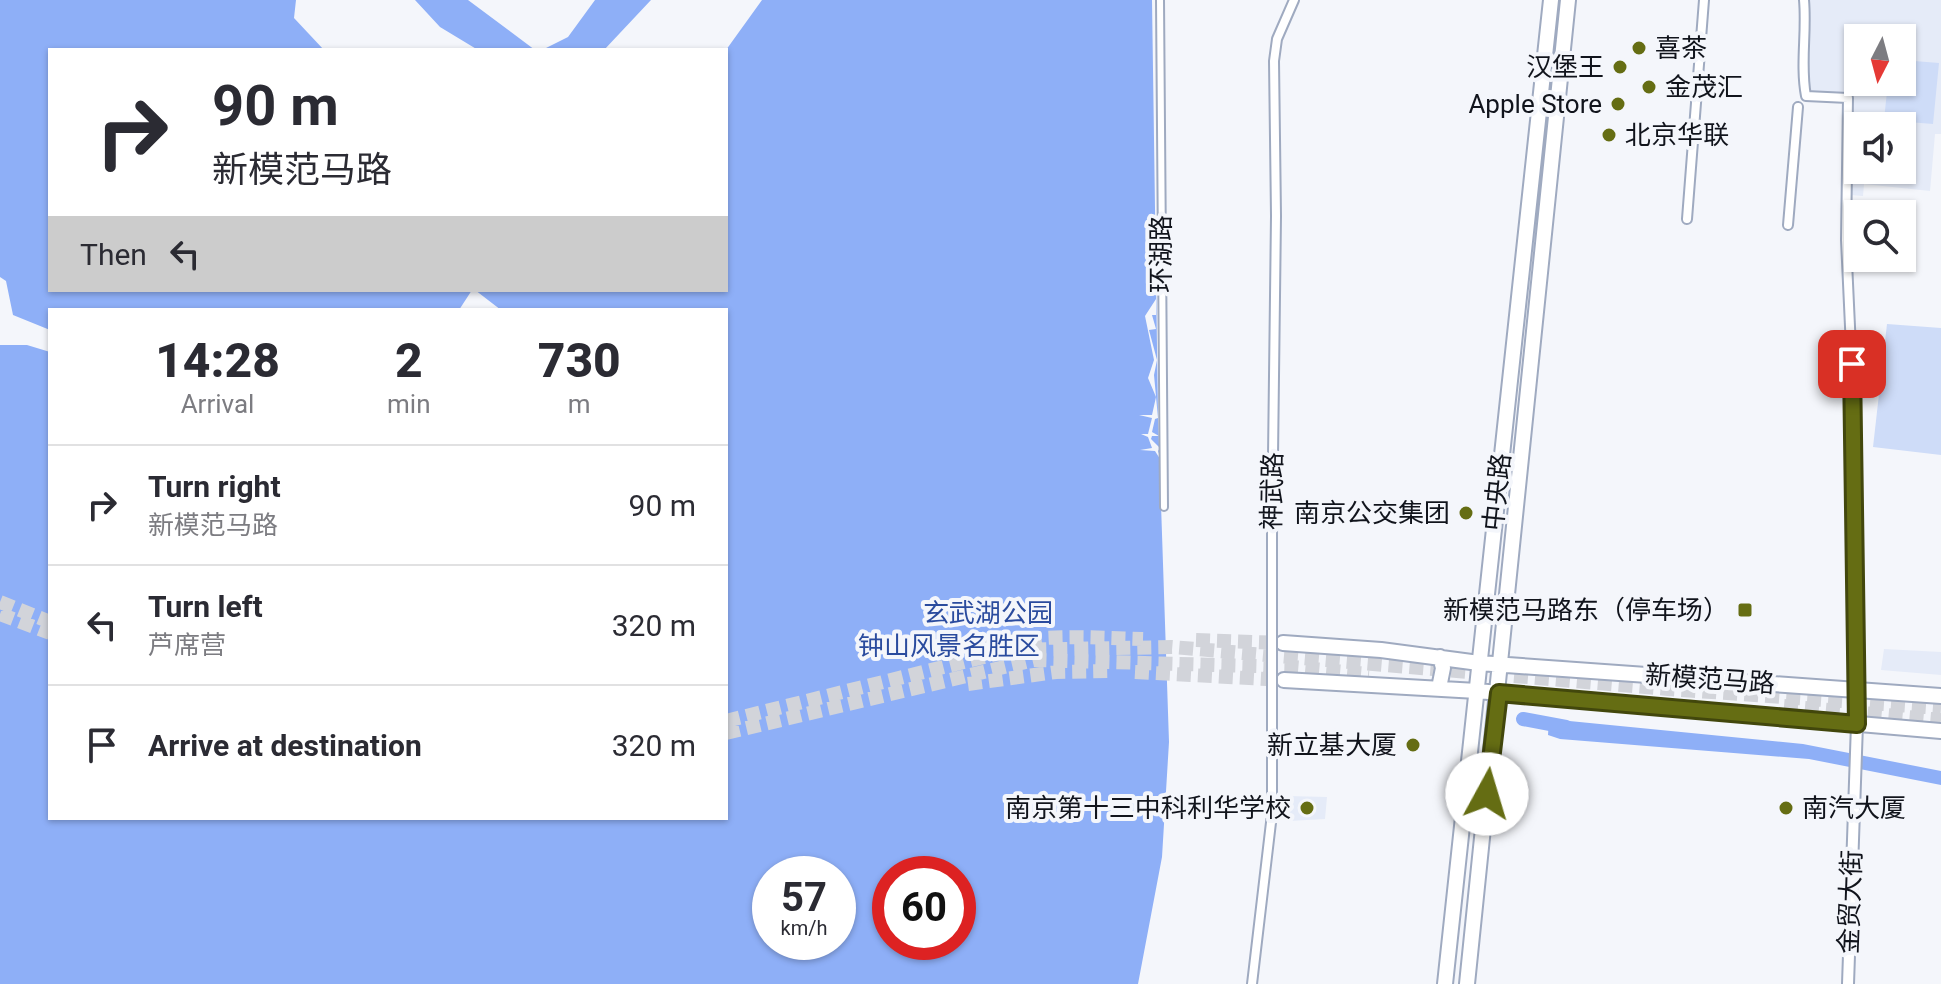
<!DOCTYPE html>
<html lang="en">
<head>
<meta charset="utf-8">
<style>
	body { margin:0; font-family:Roboto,"Noto Sans SC",sans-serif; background:#f2f2f3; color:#2b2b33; height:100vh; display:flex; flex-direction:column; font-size:30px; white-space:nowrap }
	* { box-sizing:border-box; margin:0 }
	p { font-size:26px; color:#7c7c81 }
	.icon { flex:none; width:44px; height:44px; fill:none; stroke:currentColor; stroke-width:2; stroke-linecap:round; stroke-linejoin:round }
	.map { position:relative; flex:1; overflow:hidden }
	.details { position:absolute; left:48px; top:308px; width:680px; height:512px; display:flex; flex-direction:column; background:#fff; border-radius:0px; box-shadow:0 2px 6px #0004 }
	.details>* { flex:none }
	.banner { position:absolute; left:48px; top:48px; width:680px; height:244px; border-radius:0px; box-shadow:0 2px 6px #0004; background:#fff; color:#2b2b33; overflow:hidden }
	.needle { width:52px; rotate:186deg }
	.controls { position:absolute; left:1844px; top:24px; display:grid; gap:16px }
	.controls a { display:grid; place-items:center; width:72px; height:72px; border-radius:0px; background:#fff; box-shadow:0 2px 6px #0004; font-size:40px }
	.speed { position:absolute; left:752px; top:856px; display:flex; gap:16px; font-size:40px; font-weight:700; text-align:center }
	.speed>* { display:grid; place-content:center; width:104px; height:104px; border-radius:50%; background:#fff; box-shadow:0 2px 6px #0004; line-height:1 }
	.speed small { font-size:20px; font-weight:400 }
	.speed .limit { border:12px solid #d22; background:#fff; color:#111 }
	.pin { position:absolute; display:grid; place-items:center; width:68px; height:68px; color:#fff; margin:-34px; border-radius:16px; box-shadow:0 4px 12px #0006 }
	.me { position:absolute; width:88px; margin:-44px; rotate:6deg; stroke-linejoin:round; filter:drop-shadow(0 0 6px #0008) }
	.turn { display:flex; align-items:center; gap:28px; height:168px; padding:0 32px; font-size:36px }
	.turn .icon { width:104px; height:104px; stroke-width:2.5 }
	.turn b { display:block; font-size:56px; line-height:68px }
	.then { display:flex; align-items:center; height:76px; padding:0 32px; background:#0003; gap:16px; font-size:30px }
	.eta { display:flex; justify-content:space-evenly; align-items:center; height:136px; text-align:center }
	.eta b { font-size:48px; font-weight:800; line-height:56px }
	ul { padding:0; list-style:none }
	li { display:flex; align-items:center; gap:24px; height:120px; padding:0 32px; border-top:2px solid #e1e1e2 }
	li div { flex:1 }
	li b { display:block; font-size:30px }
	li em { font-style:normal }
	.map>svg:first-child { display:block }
	.built { fill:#e5ebf8; fill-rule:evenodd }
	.green { fill:#cedcf8 }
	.water { fill:#8eaff7; fill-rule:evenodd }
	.pier { fill:#f4f6fb }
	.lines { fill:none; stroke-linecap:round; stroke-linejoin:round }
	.river { stroke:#8eaff7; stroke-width:14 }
	.trunk-tunnel { stroke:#d2d4da; stroke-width:14; stroke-dasharray:14 7; stroke-linecap:butt }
	.pedestrian-casing { stroke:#9faac0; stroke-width:10 }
	.minor-casing { stroke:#9faac0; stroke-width:12 }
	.tertiary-casing { stroke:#9faac0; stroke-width:14 }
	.primary-casing { stroke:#9faac0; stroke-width:18 }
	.trunk-casing { stroke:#9faac0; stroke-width:18 }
	.pedestrian { stroke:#fff; stroke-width:6 }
	.minor { stroke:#fff; stroke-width:8 }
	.tertiary { stroke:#fff; stroke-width:10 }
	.primary { stroke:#fff; stroke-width:14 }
	.trunk { stroke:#fff; stroke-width:14 }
	.minor-bridge-casing { stroke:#9faac0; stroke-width:12; stroke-linecap:butt }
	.minor-bridge { stroke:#fff; stroke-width:8 }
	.route-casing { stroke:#42470c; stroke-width:20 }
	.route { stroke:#656d13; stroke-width:14 }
	.poi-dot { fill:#656d13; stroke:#f4f6fb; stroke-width:3 }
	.labels { text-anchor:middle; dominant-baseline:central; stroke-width:8; stroke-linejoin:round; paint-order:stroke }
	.poi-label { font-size:26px; fill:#11141c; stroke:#f4f6fb; text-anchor:end }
	.street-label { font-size:26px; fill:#11141c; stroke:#f4f6fb }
	.park-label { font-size:26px; fill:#2a4b9e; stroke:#f4f6fb }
</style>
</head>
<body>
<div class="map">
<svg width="1941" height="984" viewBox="0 0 1941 984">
	<rect width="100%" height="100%" fill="#f4f6fb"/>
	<path class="built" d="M1810 0H1941V134H1935L1930 191 1864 184 1863 196 1851 195V95L1810 93 1806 62ZM1858 38H1902V82H1858ZM1858 126H1902V170H1858Z
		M1884 649 1941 652V675L1881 670Z
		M1287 796 1327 797 1325 819 1289 821Z"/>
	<path class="green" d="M1902 60 1939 63 1933 124 1884 120 1888 82H1902Z
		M1887 324 1941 328V455L1873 447Z"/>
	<path class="water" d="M0 0H296L294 18 324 50H50V290H472L459 310H50V330L13 315 6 281 0 277Z
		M415 0H468L535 50H478L440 27Z
		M595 0H651L604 50H542L568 37Z
		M762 0H1152L1158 415 1169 742 1162 857 1138 984H0V345H27L50 352V818H726V310H501L475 290H726V50ZM770 874H838V942H770ZM890 874H958V942H890Z
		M1549 719 1803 744 1941 771V785L1809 759 1560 739 1548 735Z"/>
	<path class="pier" d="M1156 299V315H1152L1156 329 1149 330 1157 360 1154 375 1158 418 1155 419 1152 432 1159 436H1152L1151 439 1160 448 1158 451 1162 462 1155 451 1140 450 1152 448 1148 437 1141 434H1148L1152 418 1139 415H1152L1156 397 1148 378 1154 360 1145 316Z"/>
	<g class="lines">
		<path class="river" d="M1523 719 1566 727"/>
		<path class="trunk-tunnel" d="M0 602 50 622
			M0 614 50 633
			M1196 640 1283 643
			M966 652C1025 633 1082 637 1143 639
			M1135 672 1284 680
			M968 684 1056 672 1110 671
			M1784 706 1941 720
			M726 721 1012 650 1172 647 1668 689 1941 708
			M726 733 1034 660 1292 667 1369 674"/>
		<g class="pedestrian-casing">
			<path id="pedestrian" d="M1160 0 1164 507"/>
		</g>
		<g class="minor-casing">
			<path id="minor" d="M1804 0C1807 33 1800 64 1806 96L1848 98 1846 240 1856 456 1857 724
				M1687 219 1704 0
				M1788 225 1798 107
				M1272 536 1276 216 1274 61 1277 39 1294 0
				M1252 984 1272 814V772"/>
		</g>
		<g class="tertiary-casing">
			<path id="tertiary" d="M1848 984 1857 724"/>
		</g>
		<g class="primary-casing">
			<path id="primary" d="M1479 663 1941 696
				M1477 691 1941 731
				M1445 984 1551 0
				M1467 984 1568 0"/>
		</g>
		<g class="trunk-casing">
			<path id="trunk" d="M1283 643 1381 650 1479 663
				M1284 680 1477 691
				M1439 688 1443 668 1440 657"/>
		</g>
		<use href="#pedestrian" class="pedestrian"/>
		<use href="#minor" class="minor"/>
		<use href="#tertiary" class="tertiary"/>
		<use href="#primary" class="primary"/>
		<use href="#trunk" class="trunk"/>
		<g class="minor-bridge-casing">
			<path id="minor-bridge" d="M1272 536V772"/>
		</g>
		<use href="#minor-bridge" class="minor-bridge"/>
	</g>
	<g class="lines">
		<g class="route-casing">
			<path id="route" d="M1487 794 1499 693 1857 724 1852 364"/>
		</g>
		<use href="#route" class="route"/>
	</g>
	<g class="poi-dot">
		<circle cx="1639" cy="48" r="8"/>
		<circle cx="1620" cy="67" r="8"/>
		<circle cx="1649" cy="87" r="8"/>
		<circle cx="1618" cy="104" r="8"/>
		<circle cx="1609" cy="135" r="8"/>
		<circle cx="1466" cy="513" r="8"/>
		<rect x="1737" y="602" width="16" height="16" rx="4"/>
		<circle cx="1413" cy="745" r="8"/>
		<circle cx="1307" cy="808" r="8"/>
		<circle cx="1786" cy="808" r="8"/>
	</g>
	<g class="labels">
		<g class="poi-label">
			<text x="1655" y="48" text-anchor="start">喜茶</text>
			<text x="1604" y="67">汉堡王</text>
			<text x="1665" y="87" text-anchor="start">金茂汇</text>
			<text x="1602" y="104">Apple Store</text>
			<text x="1625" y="135" text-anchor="start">北京华联</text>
			<text x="1450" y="513">南京公交集团</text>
			<text x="1729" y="610">新模范马路东（停车场）</text>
			<text x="1397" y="745">新立基大厦</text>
			<text x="1291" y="808">南京第十三中科利华学校</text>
			<text x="1802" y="808" text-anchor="start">南汽大厦</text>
		</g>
		<g class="street-label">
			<text transform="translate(1161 254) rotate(-90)">环湖路</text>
			<text transform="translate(1272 491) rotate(-89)">神武路</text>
			<text transform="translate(1497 492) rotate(-84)">中央路</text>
			<text transform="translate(1710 679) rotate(4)">新模范马路</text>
			<text transform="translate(1850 902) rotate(-88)">金贸大街</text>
		</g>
		<g class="park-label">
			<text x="988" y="613">玄武湖公园</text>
			<text x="949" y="646">钟山风景名胜区</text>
		</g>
	</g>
</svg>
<div class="controls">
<a><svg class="needle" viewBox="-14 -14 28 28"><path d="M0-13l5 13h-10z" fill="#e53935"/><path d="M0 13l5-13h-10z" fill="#7c7c81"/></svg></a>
<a><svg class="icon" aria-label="sound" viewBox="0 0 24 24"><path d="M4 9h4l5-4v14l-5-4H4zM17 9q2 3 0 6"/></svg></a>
<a><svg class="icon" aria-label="search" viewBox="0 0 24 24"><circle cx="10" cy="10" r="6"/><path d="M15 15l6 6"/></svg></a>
</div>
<div class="speed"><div>57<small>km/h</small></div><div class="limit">60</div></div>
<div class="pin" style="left:1852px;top:364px;background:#d93025"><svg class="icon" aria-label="arrive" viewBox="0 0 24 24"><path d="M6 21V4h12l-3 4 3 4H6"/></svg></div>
<svg class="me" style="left:1487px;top:794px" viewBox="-20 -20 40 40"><circle r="19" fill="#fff"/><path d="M0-13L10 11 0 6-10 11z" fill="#656d13"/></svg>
<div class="banner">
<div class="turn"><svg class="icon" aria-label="right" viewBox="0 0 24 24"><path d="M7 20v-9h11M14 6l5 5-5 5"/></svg><div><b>90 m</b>新模范马路</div></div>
<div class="then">Then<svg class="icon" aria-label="left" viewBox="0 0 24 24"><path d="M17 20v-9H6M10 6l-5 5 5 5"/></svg></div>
</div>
<section class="details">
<div class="eta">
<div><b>14:28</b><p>Arrival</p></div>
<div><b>2</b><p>min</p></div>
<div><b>730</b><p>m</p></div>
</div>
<ul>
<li><svg class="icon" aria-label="right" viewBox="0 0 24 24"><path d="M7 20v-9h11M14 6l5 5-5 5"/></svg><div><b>Turn right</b><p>新模范马路</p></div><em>90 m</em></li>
<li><svg class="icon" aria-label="left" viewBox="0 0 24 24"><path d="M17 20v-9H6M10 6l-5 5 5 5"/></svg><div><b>Turn left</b><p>芦席营</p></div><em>320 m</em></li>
<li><svg class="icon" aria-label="arrive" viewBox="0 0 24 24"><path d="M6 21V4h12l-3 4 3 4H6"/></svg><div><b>Arrive at destination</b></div><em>320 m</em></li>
</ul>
</section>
</div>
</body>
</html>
